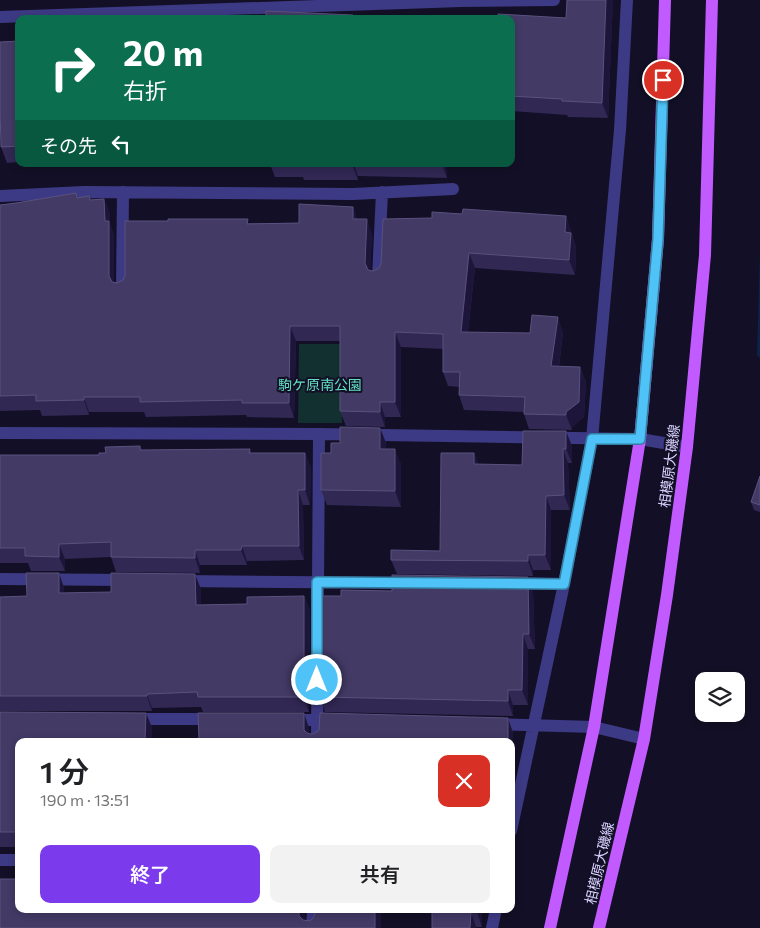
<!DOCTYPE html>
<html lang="ja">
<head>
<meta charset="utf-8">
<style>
	body { margin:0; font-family:Commissioner,"Noto Sans JP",sans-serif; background:#f2f2f2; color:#202124; height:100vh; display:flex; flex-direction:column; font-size:19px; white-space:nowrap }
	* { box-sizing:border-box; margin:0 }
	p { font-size:16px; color:#757577 }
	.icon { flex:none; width:28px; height:28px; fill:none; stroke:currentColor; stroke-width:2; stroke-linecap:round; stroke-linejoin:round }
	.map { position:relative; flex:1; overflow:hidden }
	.side { position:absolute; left:15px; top:738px; width:500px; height:175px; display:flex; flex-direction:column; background:#fff; border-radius:10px; box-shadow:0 2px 8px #0003 }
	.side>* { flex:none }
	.guide { position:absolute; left:15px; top:15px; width:500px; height:152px; border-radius:10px; box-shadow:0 2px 8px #0003; background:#0b6e4f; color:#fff; overflow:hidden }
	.buttons { position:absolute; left:695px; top:672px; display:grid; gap:10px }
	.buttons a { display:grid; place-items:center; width:50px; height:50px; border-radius:10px; background:#fff; box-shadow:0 2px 8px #0003; font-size:25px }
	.pin { position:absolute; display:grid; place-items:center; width:42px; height:42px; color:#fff; margin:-21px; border:2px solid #fff; border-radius:50%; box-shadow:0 1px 5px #0007 }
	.me { position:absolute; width:55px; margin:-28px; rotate:0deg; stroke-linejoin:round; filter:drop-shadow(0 0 4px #0008) }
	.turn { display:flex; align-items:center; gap:18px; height:105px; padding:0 25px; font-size:22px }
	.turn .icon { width:65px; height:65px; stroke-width:2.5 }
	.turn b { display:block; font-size:35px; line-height:42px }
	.then { display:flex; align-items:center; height:48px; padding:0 25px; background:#0003; gap:10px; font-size:19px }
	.round { display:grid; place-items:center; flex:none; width:52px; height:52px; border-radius:10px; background:#f2f2f2 }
	.headline { display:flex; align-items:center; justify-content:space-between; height:85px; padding:0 25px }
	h1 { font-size:30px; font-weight:600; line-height:38px }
	.primary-button { display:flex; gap:10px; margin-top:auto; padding:10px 25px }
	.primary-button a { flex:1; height:58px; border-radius:10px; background:#7c3aed; color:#fff; font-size:20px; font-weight:600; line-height:58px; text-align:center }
	.primary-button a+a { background:#f2f2f2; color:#202124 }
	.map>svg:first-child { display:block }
	.green { fill:#12302f }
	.water { fill:#0c2248 }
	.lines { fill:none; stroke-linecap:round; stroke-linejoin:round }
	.street { stroke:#3d3a85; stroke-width:12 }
	.primary { stroke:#c25bff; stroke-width:12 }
	.wall { fill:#312854 }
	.shaded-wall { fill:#1d163a }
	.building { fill:#433a66; stroke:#5a527e }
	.route-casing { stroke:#337fa1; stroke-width:12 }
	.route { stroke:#4fc3f7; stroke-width:9 }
	.labels { text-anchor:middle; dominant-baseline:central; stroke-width:4; stroke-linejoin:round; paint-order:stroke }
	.park-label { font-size:14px; fill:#5fe0c0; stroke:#130f26 }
	.street-label { font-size:14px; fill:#d9d4ff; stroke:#130f26 }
</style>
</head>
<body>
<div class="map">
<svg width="760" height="928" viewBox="0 0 760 928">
	<rect width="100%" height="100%" fill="#130f26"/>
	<path class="green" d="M299 344H342V423H298Z"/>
	<path class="water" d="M760 252V358L757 355Z"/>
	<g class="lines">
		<path class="street" d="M0 17 461 1 554 0
			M0 196 84 192 353 194 453 189
			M378 278 382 192
			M122 290 123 192
			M0 433 319 434 317 741
			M319 434 640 439 687 447
			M0 579 126 580
			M181 581 409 583
			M514 583 564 584
			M133 719H215
			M290 720H335
			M493 724 594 727 644 739
			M511 831 564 584 592 439 620 130 627 0
			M0 860H19
			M312 928 313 909
			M492 928 496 909"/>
		<path class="primary" d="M550 928 594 727 640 439 658 239 665 0
			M599 928 644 739 667 595 687 447 705 255 712 0"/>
	</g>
	<path class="wall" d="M567 0H613L608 118 568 117 567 115 511 111V19L566 18Z
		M19 41V162L7 163 1 147Z
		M270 164H447V178L358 176V180H304L303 177H275Z
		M76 193 78 198 89 196 91 200 104 199 110 214V224L114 236V282L117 283 249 223H299L353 207 357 219 372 234 370 270 373 271 379 268 432 218 462 214 566 216 576 247 575 275 475 268 468 332 530 333 563 332 559 367H580L586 382 584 417 572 427V430L529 429 524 414V412L464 410 459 395V387L448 386 443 372V349L401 347V417H385V427L346 426 340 411V341H296L294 418 247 417 246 415 146 417 144 412H89V415L42 416 40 410 0 411V205L16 203Z
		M380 428 386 443V449L401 464V507L327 505 321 490 331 453 340 443Z
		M523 431 572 446V463H568L570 510H551V570H533V576L397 574 391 560 440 551 474 453 478 464 522 465Z
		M140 446 142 450 250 449 251 453H305L311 468 310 505H303L304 560 247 561V565H200V573L116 572 111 557 65 559V571H31L28 563H0V455H99Z
		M760 476V512L754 510 751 502Z
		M59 573 64 588V593L111 592 201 589V605L247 604 304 596 310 611 309 712H203L201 707 152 708V711H0V597L27 596Z
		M528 577 533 592 535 649H528V705H513V716L325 712 320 697 341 596Z
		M0 712 146 713 152 728 151 740 199 741 309 728V734H311L508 718 513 733V770H511V741H19V847H0Z
		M432 909H482V927L432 928Z"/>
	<path class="shaded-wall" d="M606 0H613L608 118 602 103Z
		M352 164H354L358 176V180Z
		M442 164H447V178Z
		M104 199 110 214V224L114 236V290L109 276Z
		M353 207 358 222 353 219Z
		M566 216 571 230V239V233L576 247 575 275 569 260 565 232Z
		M367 219 372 234 370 278 365 263Z
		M469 253 475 268 466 347 461 332Z
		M558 317 563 332 557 381 551 366Z
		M290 326 296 341 294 418 289 403Z
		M395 332 401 347V417L395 402Z
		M580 367 586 382 584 417 572 427V430L566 415V412Z
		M84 397 89 412V415L84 400Z
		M380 402 385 417V427L380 412Z
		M380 428 386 443V464L380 449Z
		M566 431 572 446V463L566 449Z
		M395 449 401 464V507L395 491Z
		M563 449 568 463 570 510 564 495Z
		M305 453 311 468 310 505 305 490Z
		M474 453 479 468 474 464Z
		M298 490 303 505 304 560 299 546Z
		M546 496 551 510V570L545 555Z
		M59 544 65 559V571L59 557Z
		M242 546 247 561V565L241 550Z
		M195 550 200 565V573L195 558Z
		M528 555 533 570V576L528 561Z
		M59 573 64 588V608L59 593Z
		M195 574 201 589V619L196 605Z
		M528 577 533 592 535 649 529 634Z
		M304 596 310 611 309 712 304 697Z
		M523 634 528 649V705L522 690Z
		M508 690 513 705V716L508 701Z
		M147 694 152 708V711L147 696Z
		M146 713 152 728 151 741 145 740Z
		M304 713 309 728 310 741 304 730Z
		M508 718 513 733V770L511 764V741H508Z
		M299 909H305V928L299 916Z
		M375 909H381V928H375Z
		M477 909H482V927L477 912Z
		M471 912 476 927V928H470Z"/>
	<path class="building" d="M567 0H606L602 103 562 101V99L511 96V19H498V14L566 18Z
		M266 11 353 15V19H266Z
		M19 41V146L1 147 0 107V42Z
		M298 164H352L298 165Z
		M76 193 77 198 89 196 90 200 104 199 105 221H109V276L112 282 117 283 123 280 125 275V221H168V219H248L247 224 299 223V204L353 207V219H367L365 263 368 270 373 271 379 268 381 264 383 219 432 218V212L462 214 463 209 566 216 565 232 571 233 569 260 469 253 461 332 530 333 532 315 558 317 551 366 580 367 579 402 566 412V415L524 414 525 397 459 395 460 372H443V334L395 332V402H380V412L340 411V326H290L289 403H242V400L140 402V397H84V400L36 401V395L0 396V205L16 203Z
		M340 427 380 428V449H395V491L321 490V453H331V443H340Z
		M523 431H566V449H563L564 495 546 496 545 555H528V561L391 560V550L440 551 441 453H474V464L522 465Z
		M140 446V450L250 449 249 453H305V490H298L299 546H242L241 550H195V558L111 557V542L59 544V557L25 556V548H0V455H99V453H106L105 447Z
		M760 476V505L751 502Z
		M26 573H59V593L111 592V573L195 574 196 605 247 604V597L304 596V697H198L197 692 147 694V696H0V597L27 596Z
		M392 575 528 577 529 634H523L522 690H508V701L320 697V596H341V590L392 591Z
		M0 712 146 713 145 740 199 741 198 713H304V730L307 733 311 734 315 733 319 730 320 713 508 718V741H19V832H0Z
		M0 879H19V909H299V916L303 920 310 921 313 918 315 914V909H375V928H0Z
		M432 909H477V912H471L470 928H432Z"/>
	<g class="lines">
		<g class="route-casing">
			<path id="route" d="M317 680V582L564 584 592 439H640L658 239 663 80"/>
		</g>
		<use href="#route" class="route"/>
	</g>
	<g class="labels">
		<g class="park-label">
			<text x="320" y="384">駒ケ原南公園</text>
		</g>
		<g class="street-label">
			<text transform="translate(669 466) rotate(-83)">相模原大磯線</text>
			<text transform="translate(599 863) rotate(-77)">相模原大磯線</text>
		</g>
	</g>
</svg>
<div class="buttons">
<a><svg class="icon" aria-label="layers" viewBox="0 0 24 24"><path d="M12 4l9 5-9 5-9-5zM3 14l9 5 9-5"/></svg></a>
</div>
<div class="pin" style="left:663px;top:80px;background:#d93025"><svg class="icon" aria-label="arrive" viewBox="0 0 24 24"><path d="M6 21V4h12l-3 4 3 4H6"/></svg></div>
<svg class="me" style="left:317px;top:680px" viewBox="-20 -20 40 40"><circle r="17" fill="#4fc3f7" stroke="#fff" stroke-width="3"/><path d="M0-11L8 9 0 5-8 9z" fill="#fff"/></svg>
<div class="guide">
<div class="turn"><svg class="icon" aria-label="right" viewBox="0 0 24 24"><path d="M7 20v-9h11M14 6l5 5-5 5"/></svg><div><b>20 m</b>右折</div></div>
<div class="then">その先<svg class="icon" aria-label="left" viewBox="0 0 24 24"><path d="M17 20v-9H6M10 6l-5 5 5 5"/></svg></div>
</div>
<section class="side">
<div class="headline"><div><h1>1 分</h1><p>190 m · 13:51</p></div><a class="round" style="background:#d93025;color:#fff"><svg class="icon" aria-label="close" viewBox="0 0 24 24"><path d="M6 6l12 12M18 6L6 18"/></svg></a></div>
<div class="primary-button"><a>終了</a><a>共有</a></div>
</section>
</div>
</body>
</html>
